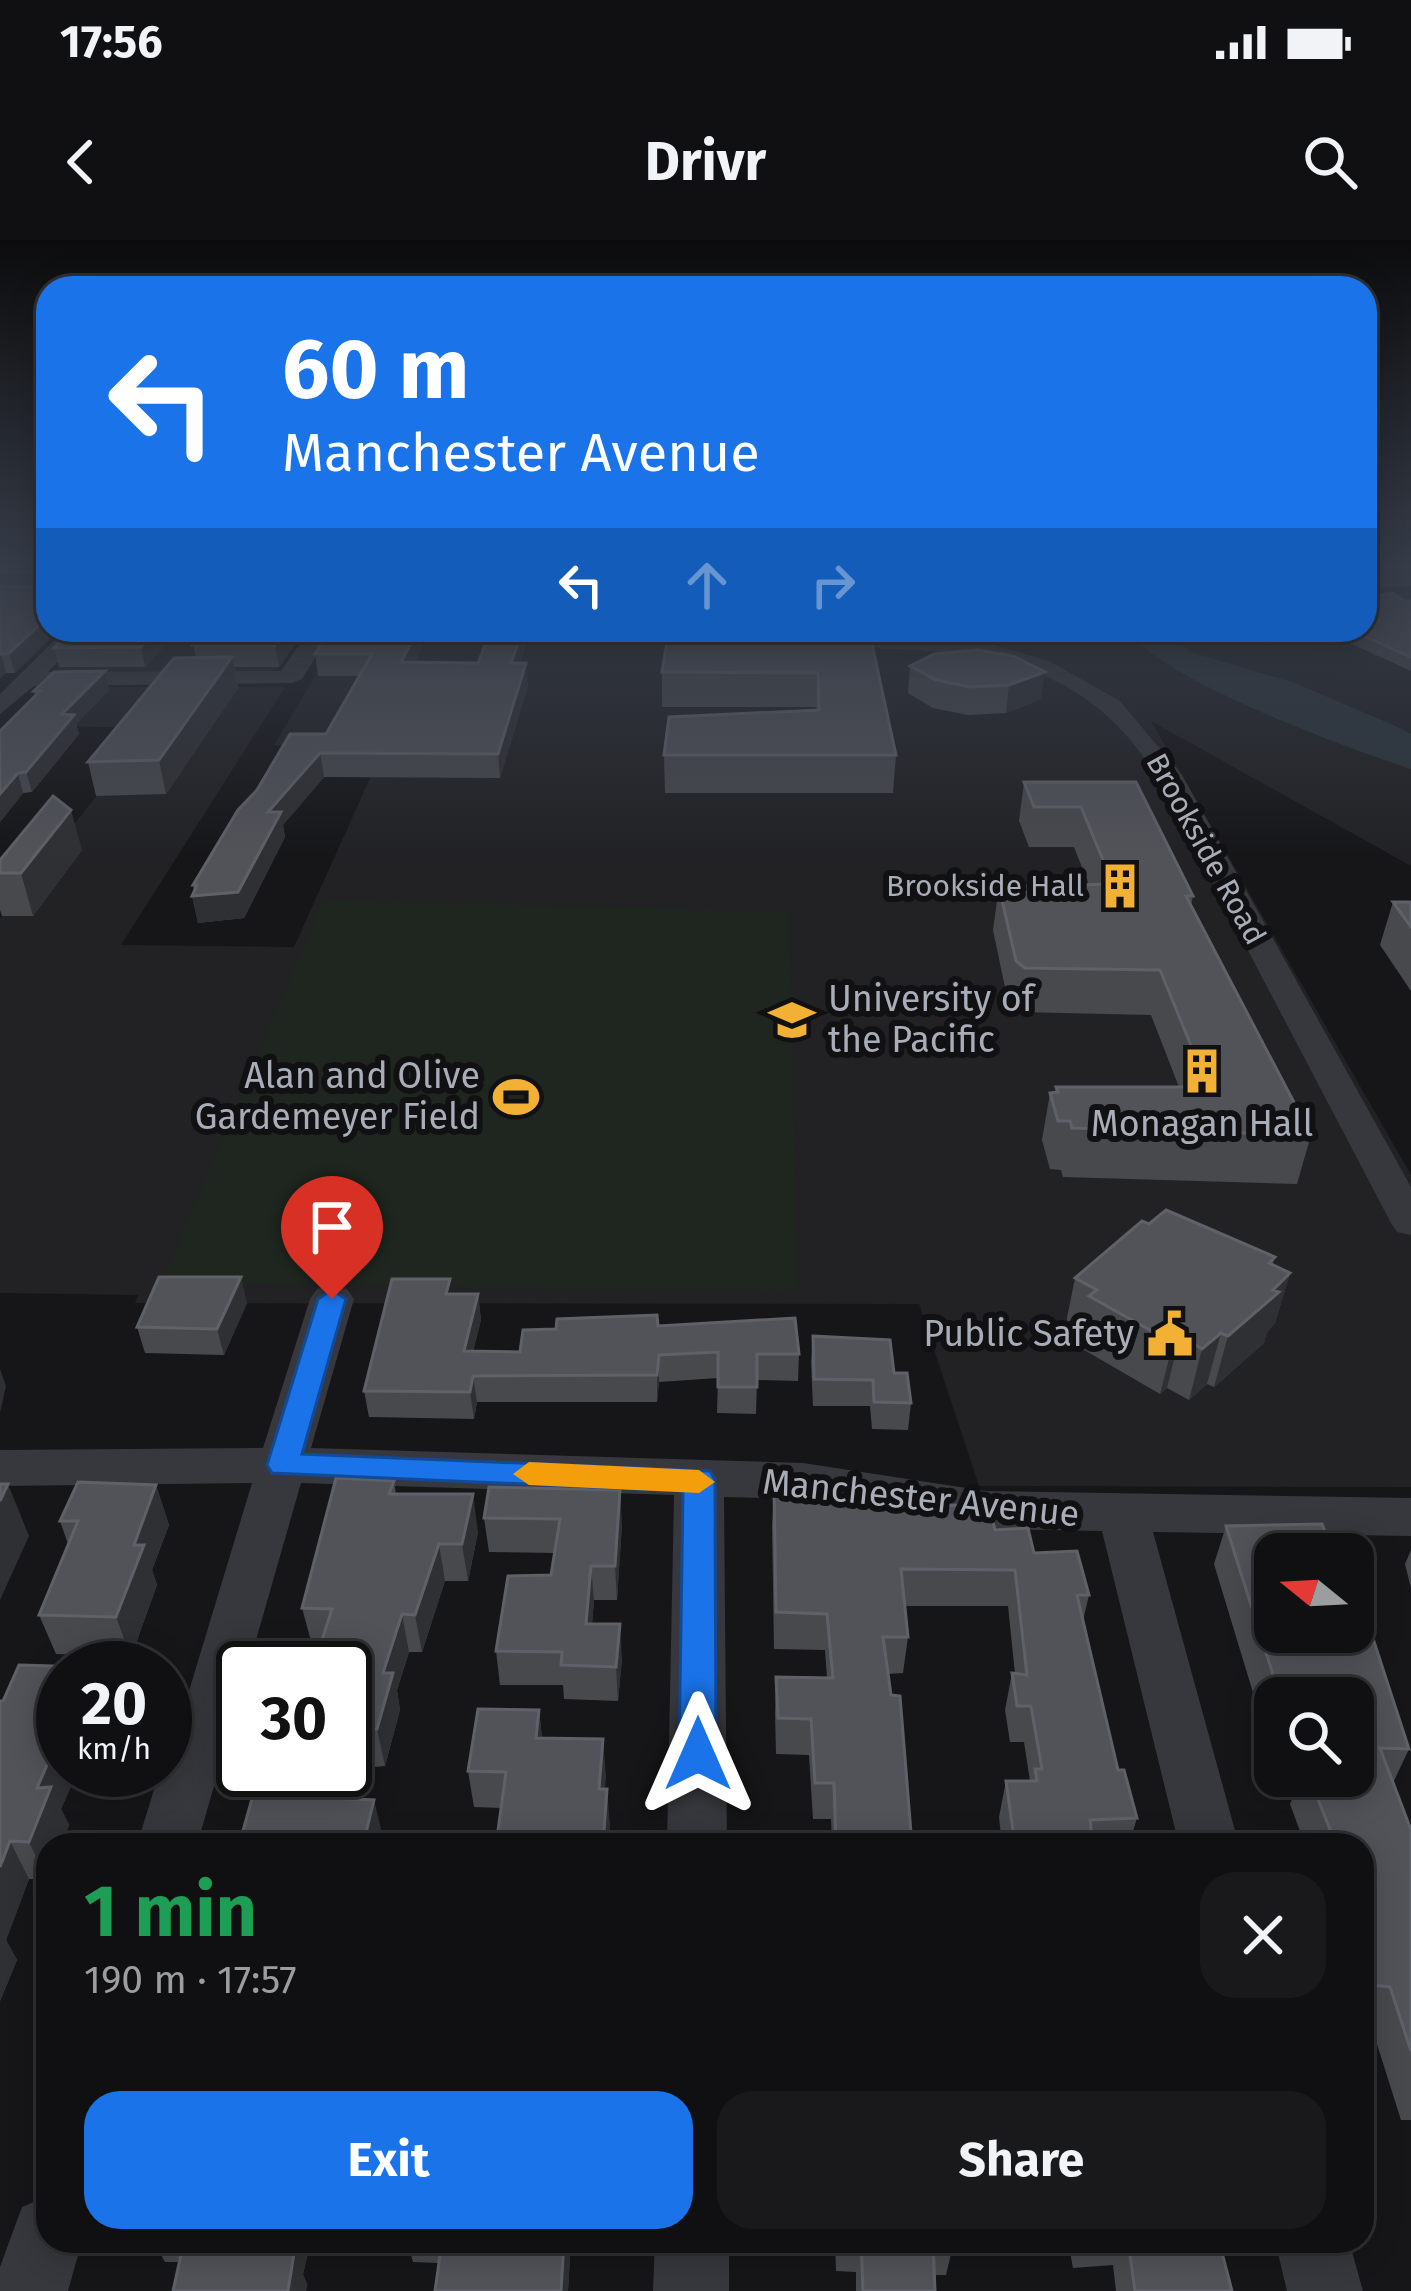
<!DOCTYPE html>
<html lang="en">
<head>
<meta charset="utf-8">
<style>
	body { margin:0; font-family:"Fira Sans",sans-serif; background:#19191b; color:#f1f3f6; height:100vh; display:flex; flex-direction:column; font-size:45px; white-space:nowrap }
	* { box-sizing:border-box; margin:0 }
	p { font-size:39px; color:#9c9d9f }
	.icon { flex:none; width:66px; height:66px; fill:none; stroke:currentColor; stroke-width:2; stroke-linecap:round; stroke-linejoin:round }
	.map { position:relative; flex:1; overflow:hidden }
	.drawer { position:absolute; left:36px; top:1593px; width:1338px; height:420px; display:flex; flex-direction:column; background:#101012; border-radius:36px; box-shadow:0 6px 30px #0003,0 0 0 3px #303032 }
	.drawer>* { flex:none }
	.top-card { position:absolute; left:36px; top:36px; width:1341px; height:366px; border-radius:36px; box-shadow:0 6px 30px #0003,0 0 0 3px #303032; background:#1a73e8; color:#fff; overflow:hidden }
	.needle { width:78px; rotate:288deg }
	.tools { position:absolute; left:1254px; top:1293px; display:grid; gap:24px }
	.tools a { display:grid; place-items:center; width:120px; height:120px; border-radius:24px; background:#101012; box-shadow:0 6px 30px #0003,0 0 0 3px #303032; font-size:60px }
	.speed { position:absolute; left:36px; top:1401px; display:flex; gap:24px; font-size:60px; font-weight:700; text-align:center }
	.speed>* { display:grid; place-content:center; width:156px; height:156px; border-radius:50%; background:#101012; box-shadow:0 6px 30px #0003,0 0 0 3px #303032; line-height:1 }
	.speed small { font-size:30px; font-weight:400 }
	.speed .limit { border:6px solid #111; border-radius:18px; background:#fff; color:#111 }
	.pin { position:absolute; display:grid; place-items:center; width:102px; height:102px; color:#fff; margin:-123px -51px; border-radius:50% 50% 50% 0; rotate:-45deg; box-shadow:0 0 12px #0007 }
	.pin .icon { rotate:45deg }
	.me { position:absolute; width:132px; margin:-66px; rotate:0deg; stroke-linejoin:round; filter:drop-shadow(0 0 9px #0008) }
	.turn { display:flex; align-items:center; gap:42px; height:252px; padding:0 48px; font-size:54px }
	.turn .icon { width:156px; height:156px; stroke-width:2.5 }
	.turn b { display:block; font-size:84px; line-height:102px }
	.lanes { display:flex; align-items:center; height:114px; padding:0 48px; background:#0003; justify-content:center; gap:60px; direction:ltr }
	.lanes .off { opacity:.35 }
	.round { display:grid; place-items:center; flex:none; width:126px; height:126px; border-radius:36px; background:#19191b }
	.summary { display:flex; align-items:center; justify-content:space-between; height:204px; padding:0 48px }
	h1 { font-size:72px; font-weight:700; line-height:90px; color:#1e9e55 }
	.primary-button { display:flex; gap:24px; margin-top:auto; padding:24px 48px }
	.primary-button a { flex:1; height:138px; border-radius:36px; background:#1a73e8; color:#fff; font-size:48px; font-weight:700; line-height:138px; text-align:center }
	.primary-button a+a { background:#19191b; color:#f1f3f6 }
	.status { display:flex; justify-content:space-between; align-items:center; height:84px; padding:0 60px; background:#101012; direction:ltr }
	.status svg { height:33px; fill:currentColor }
	header { display:flex; justify-content:space-between; align-items:center; height:156px; padding:0 48px; background:#101012; font-size:54px; font-weight:700 }
	.map>svg:first-child { display:block }
	.built { fill:#222225 }
	.green { fill:#1e261f }
	.water { fill:#2c353c }
	.lines { fill:none; stroke-linecap:round; stroke-linejoin:round }
	.minor { fill:#37383d; fill-rule:evenodd }
	.wall { fill:#47494d }
	.shaded-wall { fill:#2f3033 }
	.building { fill:#525359; stroke:#5f6168; stroke-width:3 }
	.route { fill:#1a73e8; stroke:#114b97; stroke-width:3 }
	.slow { fill:#f59e0b }
	.labels { text-anchor:middle; dominant-baseline:central; stroke-width:12; stroke-linejoin:round; paint-order:stroke }
	.far-street-label { font-size:30px; fill:#a8adb8; stroke:#111113 }
	.far-poi-label { font-size:30px; fill:#a8adb8; stroke:#111113; text-anchor:end }
	.poi-label { font-size:36px; fill:#a8adb8; stroke:#111113; text-anchor:end }
	.street-label { font-size:36px; fill:#a8adb8; stroke:#111113 }
</style>
</head>
<body>
<div class="status"><b>17:56</b><svg viewBox="0 0 49 12"><path d="M0 12V9h3v3zM5 12V6h3v6zM10 12V3h3v9zM15 12V0h3v12zM26 1h20v11H26zM47 4h2v5h-2z"/></svg></div>
<header><svg class="icon" aria-label="back" viewBox="0 0 24 24"><path d="M15 5l-7 7 7 7"/></svg>Drivr<svg class="icon" aria-label="search" viewBox="0 0 24 24"><circle cx="10" cy="10" r="6"/><path d="M15 15l6 6"/></svg></header>
<div class="map">
<svg width="1411" height="2051" viewBox="0 0 1411 2051">
	<rect width="100%" height="100%" fill="#161618"/>
	<path class="built" d="M1411 353V626L1151 481 1411 935V1247L979 1246 919 1064 135 1063 138 1055 0 1053V678L150 488 8 485 53 447H285L121 705 294 707 384 507 274 505 343 390H1365V357Z
		M97 390H300L276 429 265 434 53 433Z"/>
	<path class="green" d="M323 660 789 672 798 1051 161 1043Z"/>
	<path class="water" d="M1126 390H1166L1190 412 1295 443 1400 488 1411 494V529C1345 507 1166 442 1126 390Z"/>
	<g class="lines">
		<path class="minor" d="M1411 334V346L1365 348V336Z
			M0 337H48V349H0Z
			M65 390H88L48 432 281 431 310 390H332L302 439 292 443 34 446 0 474V454Z
			M710 390 976 400 1049 421 1120 461 1182 535 1411 947V995L1397 992 1391 983 1156 535C1063 388 930 416 782 404 760 403 727 403 710 390Z
			M332 1045 347 1049 354 1059 311 1208 803 1223 986 1251 1411 1258V1296L1153 1292 1239 1605H1179L1102 1291 986 1289 803 1259 724 1257 727 1605H667L674 1255 301 1243 248 1428H243V1446L197 1605H137L160 1530H165L252 1243 0 1246V1210L263 1208 310 1059 317 1049Z
			M48 1956V2001H82L68 2051H0V2027L22 1967Z
			M655 2001H729V2051H653Z
			M1275 2001H1349L1363 2051H1287Z"/>
	</g>
	<path class="wall" d="M0 330H48V390L15 433H6L0 438V346L47 347V334H0Z
		M1404 361H1411V431L1321 390H1365Z
		M179 390 145 427H59L54 408Z
		M304 390 279 427H234L238 448 166 554 96 556 88 522 196 418 193 405 227 394Z
		M328 390H430L415 422 478 423 491 390H531L520 423 528 445 500 538 324 537 283 585 285 597 244 678 198 683 192 656 194 652 193 645 326 494 359 436H318L315 414 328 393Z
		M869 390 896 515 893 553H665L664 515 817 470 816 467H662V432Z
		M934 414 1041 459 1006 473 968 475 933 468 908 453 910 426Z
		M105 431 109 450 76 484 79 494 32 552 23 553 0 582 35 456 34 451Z
		M1024 542H1136L1193 656 1191 665 1311 895 1297 944 1063 937 1061 930 1050 929 1042 900 1050 853 1055 852 1056 847H1179L1151 775 1018 772 1009 766 993 690 999 647 1089 645 1074 607H1029L1019 581Z
		M82 610 33 676H2L0 670V620Z
		M1393 662H1411V751L1380 705Z
		M1149 984 1275 1017 1273 1024 1290 1033 1275 1083 1267 1092 1264 1103 1214 1147 1207 1144 1189 1160 1167 1148 1160 1154 1079 1107 1081 1097 1065 1088 1075 1038Z
		M452 1054H478L481 1080 473 1111 520 1112 658 1086 799 1114 798 1141 757 1140 756 1174 717 1173 718 1138 659 1142 657 1162H477L474 1179 369 1177 364 1151Z
		M247 1063 224 1115 145 1113 137 1087Z
		M813 1096 894 1133 911 1163 908 1190 872 1189 870 1166H813L811 1122Z
		M394 1241 396 1254 478 1292 468 1341H445L422 1412H409L397 1450 400 1470 385 1526 363 1528 353 1559 383 1597 239 1605 345 1530 320 1406 312 1405 302 1368Z
		M156 1245 169 1285 152 1330 157 1345 131 1417 56 1414 39 1375 68 1304 60 1281Z
		M489 1247 622 1284 617 1360H594L592 1384 622 1418 618 1461 564 1459 563 1445H500L496 1411 551 1335 555 1313 489 1312 484 1278Z
		M774 1249 995 1290 1034 1313 1089 1355 1083 1381 1118 1530 1137 1578 1129 1605H1002L999 1577 1006 1541H1030L1024 1502H1010L1005 1470 1012 1433 1015 1434 1008 1366H904L908 1397 903 1433 888 1434 912 1605 832 1604 831 1579H813L809 1515 776 1514 775 1473 776 1437 827 1438 825 1410 774 1409 772 1285Z
		M1226 1286 1409 1509 1393 1543 1411 1590V1880H1401L1370 1782H1362V1605H1305L1290 1564 1302 1536H1353V1458H1275V1480L1261 1479 1214 1324Z
		M1411 1310V1348L1405 1324Z
		M0 1461H3L63 1530H78L61 1569 69 1585 47 1639H29L6 1700 17 1720 0 1761Z
		M539 1470 542 1498 606 1536 604 1549 610 1586 501 1568 474 1567 468 1531Z
		M153 2001H311L303 2034 307 2044 306 2051H173L179 2022H165Z
		M407 2001H571L568 2051H435L439 2023 413 2022Z
		M835 2001H954L946 2035H935V2051H856V2032L836 2031Z
		M1068 2001H1219L1232 2051H1116L1113 2025 1073 2028Z"/>
	<path class="shaded-wall" d="M48 377V390H59L15 433 9 413Z
		M157 390H179L145 427 141 407Z
		M286 390H304L279 427 275 405Z
		M418 390H430L404 444 401 422Z
		M523 390H531L513 445 511 423Z
		M1 413 6 433 0 438V414Z
		M232 417 238 448 166 554 159 520Z
		M526 423 528 445 500 538 498 514Z
		M105 431 109 450 76 484 79 494 32 552 26 532 62 474Z
		M1045 432 1041 459 1006 473 1009 445Z
		M320 513 324 537 283 585 285 597 244 678 198 683 192 656Z
		M18 533 23 553 0 582V554Z
		M71 570 82 610 33 676 21 633Z
		M1290 1033 1275 1083 1267 1092 1264 1103 1214 1147 1228 1096Z
		M241 1037 247 1063 224 1115 217 1089Z
		M478 1054 481 1080 467 1137 464 1111Z
		M1221 1093 1207 1144 1189 1160 1202 1109Z
		M1180 1096 1167 1148 1160 1154 1173 1103Z
		M659 1115V1142L657 1162V1135Z
		M0 1129 6 1146 0 1173Z
		M473 1136 477 1162 474 1179 470 1152Z
		M8 1244 29 1296 0 1360V1261Z
		M156 1245 169 1285 152 1330 157 1345 131 1417 116 1377 134 1305Z
		M620 1250 622 1284 617 1360 615 1326Z
		M473 1254 478 1292 468 1341 462 1304Z
		M439 1304 445 1341 422 1412 415 1375Z
		M591 1326 594 1360 589 1418 586 1384Z
		M402 1374 409 1412 397 1450 400 1470 385 1526 377 1489 383 1433Z
		M620 1384 622 1418 618 1461 616 1427Z
		M539 1470 543 1507 536 1498Z
		M63 1488V1530H78L61 1569 69 1585 61 1605H48L47 1639 29 1602 37 1548Z
		M354 1491 363 1528 342 1595 332 1558 341 1530H345V1519Z
		M603 1499 606 1536 602 1586 599 1549Z
		M607 1549 610 1586 608 1605H603Z
		M374 1560 383 1597 381 1605H363Z
		M10 1601 29 1639 6 1700 17 1720 0 1761V1627Z
		M290 2001H311L303 2034 307 2044 306 2051H288V2013Z
		M564 2001H571L568 2051H561Z"/>
	<path class="building" d="M47 330 48 377 9 413 0 414V346L47 347Z
		M1393 353 1404 361H1411V417L1350 390H1365V357Z
		M70 390H157L141 407 54 408Z
		M231 390H286L275 405H193L202 394H227Z
		M330 390H418L401 422 478 423 491 390H523L511 423H526L498 514 320 513 268 572H281L238 652 192 656 197 645H193L238 570 257 550 290 494H326L372 414H315Z
		M669 390H869L896 515H664L669 477 819 470 818 433 662 432Z
		M977 410 1013 416 1045 432 1009 445 971 447 936 440 910 426 934 414Z
		M232 417 159 520 88 522 174 418Z
		M105 431 62 474 74 475 26 532 18 533 0 554V491L40 451H34L54 432Z
		M1024 542H1136L1193 656H1186L1311 895 1072 888 1070 881H1058L1050 853 1058 852 1056 847H1208L1160 730 1025 728 1016 721 999 647 1113 644 1081 567H1034Z
		M53 556 71 570 21 633H0V620Z
		M1393 662H1411V687Z
		M1166 970 1275 1017 1269 1023 1290 1033 1273 1050 1279 1052 1228 1096 1221 1093 1202 1109 1180 1096 1173 1103 1089 1056 1097 1050 1075 1038 1142 981 1149 984Z
		M159 1037H241L217 1089 137 1087Z
		M392 1039H450L446 1054H478L464 1111 520 1112 523 1090 556 1089 557 1079 657 1075 658 1086 795 1078 799 1114H757V1147H718V1112L659 1115 657 1135 473 1136 470 1152 364 1151Z
		M813 1096 890 1100 894 1133H907L911 1163 874 1162 873 1140 814 1139Z
		M336 1238 394 1241 389 1254H473L462 1304H439L415 1375 402 1374 383 1433H393L377 1489 354 1491 345 1519V1428H313L332 1369 302 1368Z
		M78 1242 156 1245 134 1305H144L116 1377 39 1375 78 1281H60Z
		M0 1244H8L0 1261Z
		M489 1247 620 1250 615 1326H591L586 1384H620L616 1427 561 1425 562 1412 496 1411 508 1336 551 1335 560 1279 484 1278Z
		M774 1249 860 1251V1266L989 1265 995 1290 1028 1288 1034 1313 1077 1311 1089 1355H1077L1118 1530H1124L1137 1578 1090 1580 1093 1605H1015L1006 1541H1037L1035 1529H1042L1031 1466H1017L1012 1433 1027 1435 1015 1330 901 1329 908 1397H883L891 1455 900 1456 912 1605H783V1603L836 1604 834 1543H815L811 1479 778 1478 776 1437 833 1438 827 1374 776 1372Z
		M1322 1284 1334 1314H1275V1392H1353V1337L1409 1509 1380 1508 1411 1590V1811L1390 1747 1371 1745 1362 1717V1677H1366L1362 1665V1605H1336L1309 1536H1353V1458H1311L1306 1442 1275 1441 1226 1286Z
		M19 1425 90 1427 63 1428V1488L37 1548 51 1547 29 1602 10 1601 0 1627V1461H3Z
		M478 1469 539 1470 536 1498 603 1499 599 1549H607L603 1605H496L506 1532 468 1531Z
		M260 1530H341L332 1558 374 1560 363 1605H239Z
		M184 2001H290L288 2013H294L288 2051H173Z
		M442 2001H564L561 2051H435Z
		M861 2001H933L935 2051H863Z
		M1128 2001H1219L1232 2051H1135Z"/>
	<linearGradient id="sky" x2="0" y2="1"><stop stop-color="#0c0c0d"/><stop offset="0.53" stop-color="#363c48"/><stop offset="1" stop-color="#363c48" stop-opacity="0"/></linearGradient>
	<rect width="1411" height="617" fill="url(#sky)"/>
	<path class="route" d="M332 1050 346 1059 302 1214 710 1231 715 1240 716 1514 711 1525 698 1530 684 1525 679 1514 683 1251 272 1233 267 1225 318 1059Z"/>
	<path class="slow" d="M529 1222 699 1230 715 1242 699 1253 529 1245 513 1234Z"/>
	<defs>
		<g id="building-bare" transform="scale(3.6)"><path d="M-4-6H4V6H1V3H-1V6H-4ZM-2.5-4.3h1.7v1.8h-1.7ZM.8-4.3h1.7v1.8H.8ZM-2.5-1h1.7V.8h-1.7ZM.8-1h1.7V.8H.8Z" fill="#f2b134" stroke="#111113" stroke-width="2.5" paint-order="stroke"/></g>
		<g id="university-bare" transform="scale(3.6)"><path d="M0-5L7-2L0 1L-7-2ZM-4 1L0 2.5L4 1V4Q0 6-4 4Z" fill="#f2b134" stroke="#111113" stroke-width="2.5" paint-order="stroke"/></g>
		<g id="stadium-bare" transform="scale(3.6)"><path d="M0-5a6.5 5 0 1 0 0 10a6.5 5 0 1 0 0-10ZM-3.5-1.8h7v3.6h-7Z" fill="#f2b134" stroke="#111113" stroke-width="2.5" paint-order="stroke"/></g>
		<g id="civic-bare" transform="scale(3.6)"><path d="M-.6-6.5H3V-4.5H.6V-3L4-1V1h2V6H-6V1h2V-1L-.6-3ZM-1.2 2.5V6h2.4V2.5Z" fill="#f2b134" stroke="#111113" stroke-width="2.5" paint-order="stroke"/></g>
	</defs>
	<g fill-rule="evenodd">
		<use href="#building-bare" x="1120" y="646"/>
		<use href="#university-bare" x="792" y="780"/>
		<use href="#building-bare" x="1202" y="831"/>
		<use href="#stadium-bare" x="516" y="857"/>
		<use href="#civic-bare" x="1170" y="1094"/>
	</g>
	<g class="labels">
		<g class="far-street-label">
			<text transform="translate(1206 609) rotate(61)">Brookside Road</text>
		</g>
		<g class="far-poi-label">
			<text x="1084" y="646">Brookside Hall</text>
		</g>
		<g class="poi-label">
			<text x="828" y="759" text-anchor="start">University of<tspan x="828" dy="41">the Pacific</tspan></text>
			<text x="480" y="836">Alan and Olive<tspan x="480" dy="41">Gardemeyer Field</tspan></text>
			<text x="1202" y="884" text-anchor="middle">Monagan Hall</text>
			<text x="1134" y="1094">Public Safety</text>
		</g>
		<g class="street-label">
			<text transform="translate(921 1258) rotate(6)">Manchester Avenue</text>
		</g>
	</g>
</svg>
<div class="tools">
<a><svg class="needle" viewBox="-14 -14 28 28"><path d="M0-13l5 13h-10z" fill="#e53935"/><path d="M0 13l5-13h-10z" fill="#9c9d9f"/></svg></a>
<a><svg class="icon" aria-label="search" viewBox="0 0 24 24"><circle cx="10" cy="10" r="6"/><path d="M15 15l6 6"/></svg></a>
</div>
<div class="speed"><div>20<small>km/h</small></div><div class="limit">30</div></div>
<div class="pin" style="left:332px;top:1059px;background:#d93025"><svg class="icon" aria-label="arrive" viewBox="0 0 24 24"><path d="M6 21V4h12l-3 4 3 4H6"/></svg></div>
<svg class="me" style="left:698px;top:1514px" viewBox="-20 -20 40 40"><path d="M0-17L14 15 0 8-14 15z" fill="#1a73e8" stroke="#fff" stroke-width="4"/></svg>
<div class="top-card">
<div class="turn"><svg class="icon" aria-label="left" viewBox="0 0 24 24"><path d="M17 20v-9H6M10 6l-5 5 5 5"/></svg><div><b>60 m</b>Manchester Avenue</div></div>
<div class="lanes"><svg class="icon" aria-label="left" viewBox="0 0 24 24"><path d="M17 20v-9H6M10 6l-5 5 5 5"/></svg><svg class="icon off" aria-label="ahead" viewBox="0 0 24 24"><path d="M12 20V5M6 11l6-6 6 6"/></svg><svg class="icon off" aria-label="right" viewBox="0 0 24 24"><path d="M7 20v-9h11M14 6l5 5-5 5"/></svg></div>
</div>
<section class="drawer">
<div class="summary"><div><h1>1 min</h1><p>190 m · 17:57</p></div><a class="round"><svg class="icon" aria-label="close" viewBox="0 0 24 24"><path d="M6 6l12 12M18 6L6 18"/></svg></a></div>
<div class="primary-button"><a>Exit</a><a>Share</a></div>
</section>
</div>
</body>
</html>
